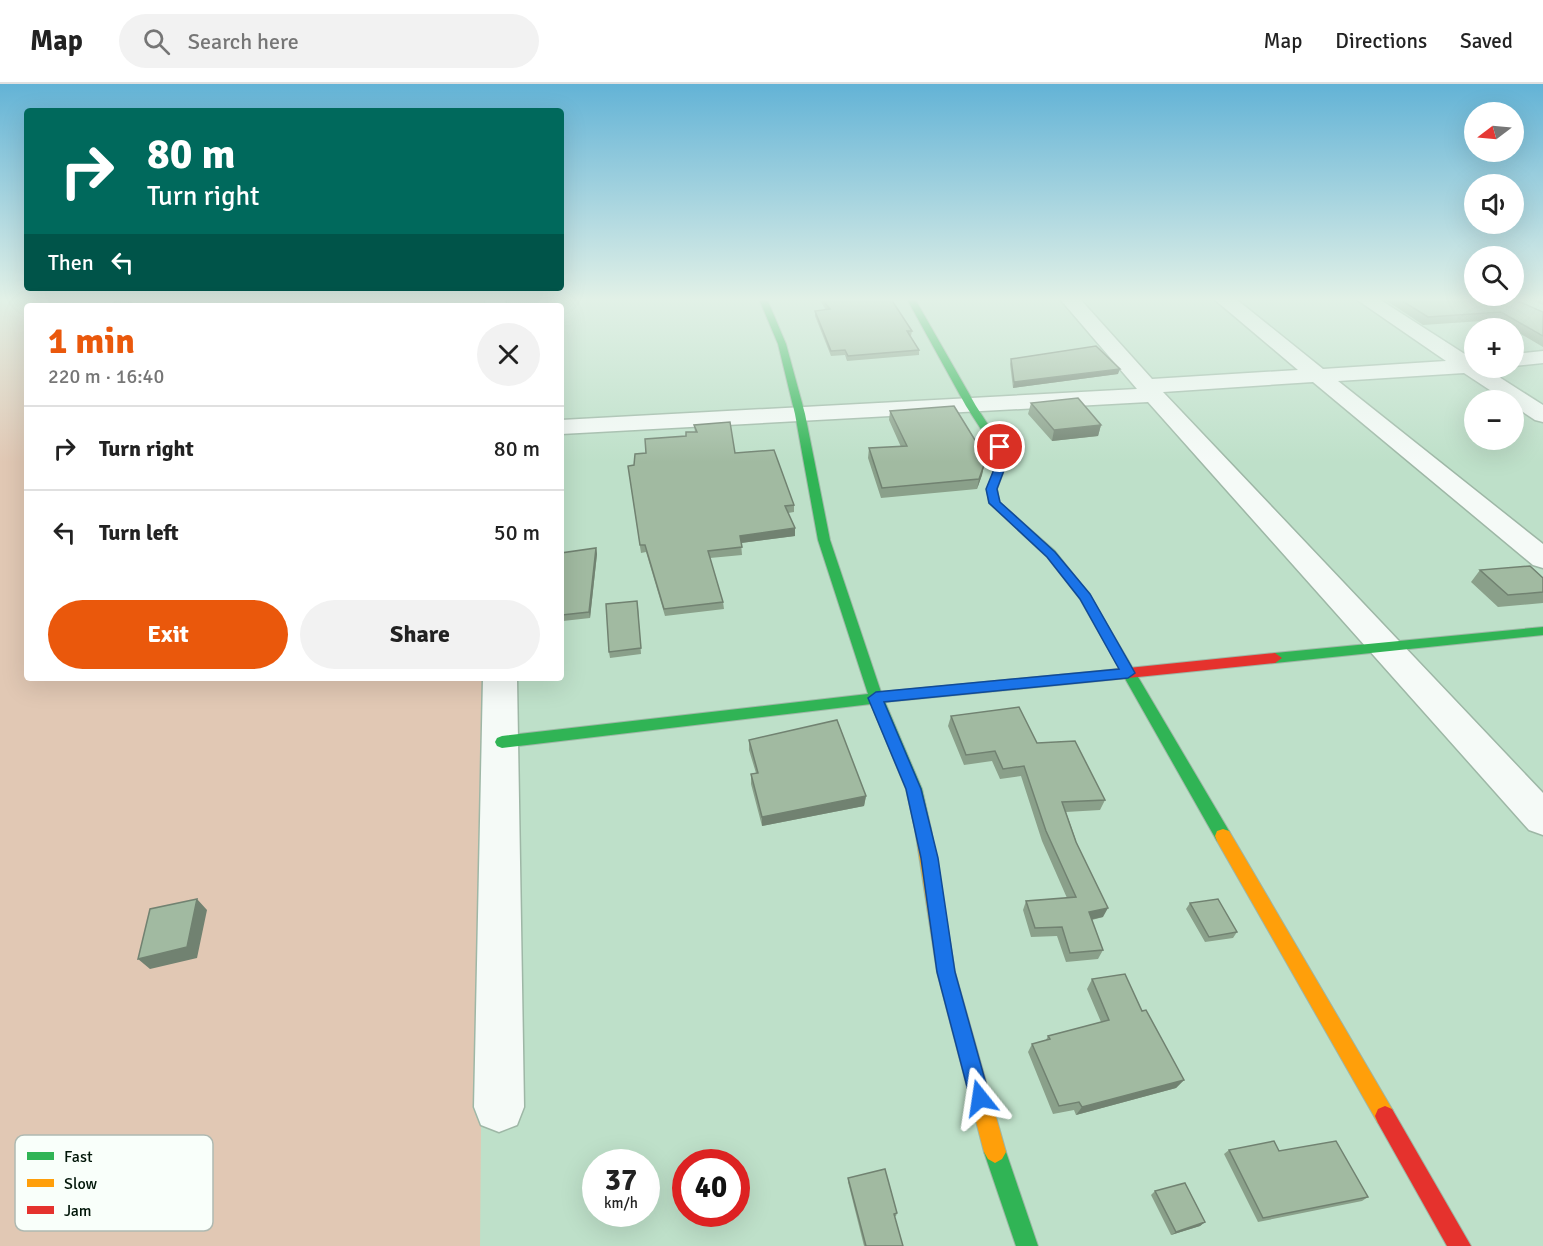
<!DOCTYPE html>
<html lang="en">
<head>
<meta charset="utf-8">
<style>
	body { margin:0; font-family:Signika,sans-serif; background:#f2f2f2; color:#222; height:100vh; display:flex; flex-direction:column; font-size:22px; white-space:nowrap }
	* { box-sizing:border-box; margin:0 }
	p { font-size:20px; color:#767676 }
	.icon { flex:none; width:33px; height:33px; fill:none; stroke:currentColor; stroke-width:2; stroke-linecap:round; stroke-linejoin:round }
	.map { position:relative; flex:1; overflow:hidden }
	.panel { position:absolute; left:24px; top:219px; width:540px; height:378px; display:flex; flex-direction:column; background:#fff; border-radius:6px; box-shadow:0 6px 24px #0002 }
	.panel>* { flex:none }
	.guide { position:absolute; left:24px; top:24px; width:540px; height:183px; border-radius:6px; box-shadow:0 6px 24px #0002; background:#00695c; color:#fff; overflow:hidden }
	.needle { width:39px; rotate:254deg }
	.fabs { position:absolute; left:1464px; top:18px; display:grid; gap:12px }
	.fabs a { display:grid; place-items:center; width:60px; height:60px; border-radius:50%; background:#fff; box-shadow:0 6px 24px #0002; font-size:30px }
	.speed { position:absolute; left:582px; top:1065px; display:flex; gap:12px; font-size:30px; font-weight:700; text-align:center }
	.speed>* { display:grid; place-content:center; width:78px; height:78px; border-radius:50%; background:#fff; box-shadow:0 6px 24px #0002; line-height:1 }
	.speed small { font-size:15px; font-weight:400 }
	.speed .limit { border:9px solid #d22; background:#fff; color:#111 }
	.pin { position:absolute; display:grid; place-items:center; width:51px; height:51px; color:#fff; margin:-26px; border:3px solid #fff; border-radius:50%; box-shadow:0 2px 6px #0007 }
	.me { position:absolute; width:66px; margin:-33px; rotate:345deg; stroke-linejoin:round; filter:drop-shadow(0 0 4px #0008) }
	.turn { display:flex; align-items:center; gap:21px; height:126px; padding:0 24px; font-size:27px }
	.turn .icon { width:78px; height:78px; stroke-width:2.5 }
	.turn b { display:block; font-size:42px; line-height:51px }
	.then { display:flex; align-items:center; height:57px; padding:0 24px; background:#0003; gap:12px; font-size:22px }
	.round { display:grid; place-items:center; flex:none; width:63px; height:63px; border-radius:32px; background:#f2f2f2 }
	.summary { display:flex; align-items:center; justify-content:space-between; height:102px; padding:0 24px }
	h1 { font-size:36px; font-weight:700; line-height:45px; color:#ea580c }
	.cta { display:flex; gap:12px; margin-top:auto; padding:12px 24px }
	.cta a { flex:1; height:69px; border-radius:36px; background:#ea580c; color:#fff; font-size:24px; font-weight:700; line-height:69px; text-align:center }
	.cta a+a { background:#f2f2f2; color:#222 }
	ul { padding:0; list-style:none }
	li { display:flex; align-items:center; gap:18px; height:84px; padding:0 24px; border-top:2px solid #e0e0e0 }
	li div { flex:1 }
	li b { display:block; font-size:22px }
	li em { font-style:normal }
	header { display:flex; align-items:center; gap:36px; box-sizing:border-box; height:84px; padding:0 30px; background:#fff; border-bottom:2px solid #e0e0e0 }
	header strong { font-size:28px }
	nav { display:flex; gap:33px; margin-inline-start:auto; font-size:21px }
	.search { width:420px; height:54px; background:#f2f2f2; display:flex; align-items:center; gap:15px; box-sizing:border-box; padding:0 21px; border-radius:33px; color:#767676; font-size:22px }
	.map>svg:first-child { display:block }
	.green { fill:#e1c8b4 }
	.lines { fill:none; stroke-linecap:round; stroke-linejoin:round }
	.street-casing { stroke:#9eb7a6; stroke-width:3 }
	.fast-casing { stroke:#9eb7a6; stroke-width:2 }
	.slow-casing { stroke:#9eb7a6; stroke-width:2 }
	.jam-casing { stroke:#9eb7a6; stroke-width:2 }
	.street { fill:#f5faf7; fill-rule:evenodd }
	.fast { fill:#30b455; fill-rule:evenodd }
	.slow { fill:#ff9f0a; fill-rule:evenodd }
	.jam { fill:#e5322d; fill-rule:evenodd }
	.wall { fill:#8aa08a }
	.shaded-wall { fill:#718271 }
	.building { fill:#a1baa1; stroke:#718271; stroke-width:1.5 }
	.route { fill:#1a73e8; stroke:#114b97; stroke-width:1.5 }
	.key { fill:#f9fffa; stroke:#afb9b1; stroke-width:1.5 }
	.key-label { font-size:16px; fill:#011608 }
</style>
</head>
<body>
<header>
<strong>Map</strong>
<div class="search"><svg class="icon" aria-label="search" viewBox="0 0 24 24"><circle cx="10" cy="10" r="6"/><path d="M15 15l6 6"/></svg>Search here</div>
<nav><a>Map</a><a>Directions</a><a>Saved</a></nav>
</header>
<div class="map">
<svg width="1543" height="1162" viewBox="0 0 1543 1162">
	<rect width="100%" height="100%" fill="#bee0c9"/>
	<path class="green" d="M0 215H485V222H27V594H485L480 1162H0Z"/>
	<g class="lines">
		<g class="street-casing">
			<path id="street" d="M485 215H505L506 222H486Z
				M1060 215H1080L1152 295 1298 286 1214 215H1236L1323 285 1446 277 1356 215H1379L1474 276V284H1485L1543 321V338L1535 336 1514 322V316H1505L1464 289 1338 297 1543 460V484L1533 481 1313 298 1163 308 1543 709V751L1529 746 1148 318 561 350V336L1137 305Z
				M1543 267V279L1514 282V270Z
				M483 594H517L524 1023 517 1041 499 1048 481 1041 474 1023Z"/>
		</g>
		<g class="fast-casing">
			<path id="fast" d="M759 215H767L786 260 805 330 830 456 881 608 1089 588 1096 593 1089 598 885 618 922 705 931 745 929 750 923 752 917 750 915 745 906 705 871 620 502 664 497 662 495 658 497 654 502 652 868 610 818 456 795 330 778 260Z
				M907 215H915L976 322 1009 373 997 405 999 418 1055 467 1089 510 1229 747 1231 752 1229 757 1223 759 1217 757 1080 515 1047 473 989 419 987 405 999 373 966 322Z
				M1543 543V551L1275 579 1268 574 1275 569Z
				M995 1057 1002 1061 1006 1068 1038 1162H1016L984 1068 988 1061Z"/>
		</g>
		<g class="slow-casing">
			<path id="slow" d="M923 738 929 740 931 745 955 888 1006 1068 1002 1075 995 1079 988 1075 984 1068 937 888 915 745 917 740Z
				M1223 745 1229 747 1392 1025 1395 1032 1392 1039 1385 1042 1378 1039 1217 757 1215 752 1217 747Z"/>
		</g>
		<g class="jam-casing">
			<path id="jam" d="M1275 569 1282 574 1275 579 1089 598 1082 593 1089 588Z
				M1385 1022 1392 1025 1471 1162H1447L1378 1039 1375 1032 1378 1025Z"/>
		</g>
		<use href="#street" class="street"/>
		<use href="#fast" class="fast"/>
		<use href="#slow" class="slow"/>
		<use href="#jam" class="jam"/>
	</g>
	<path class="wall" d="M819 215H891L912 247 911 252H910L919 266V271L847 277 845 271 831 272 815 232V227L826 226Z
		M1384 215H1513L1543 228V263L1514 246V244H1510L1496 236 1423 241Z
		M1531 215H1543V221Z
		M1011 275 1118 290 1013 304 1010 280Z
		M1031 319 1101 341 1098 352 1052 357 1028 330Z
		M890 327 983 369 981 376 984 381 982 391 977 405 881 414 868 374 869 364 901 363 889 336Z
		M694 341 735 369 794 421V428L788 429 795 444V452L741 459 742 471 710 474 723 518 724 525 665 532 646 468 641 469 628 382 634 381 646 369 695 348Z
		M596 464 597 470 590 534 563 537 562 531Z
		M1480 486 1543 494V519L1498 523 1471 498Z
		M638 523 641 570 610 574 609 568Z
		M951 632 1037 659 1105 716 1100 726 1066 728 1103 833 1092 836 1103 866 1098 875 1066 878 1057 852 1031 853 1023 826 1026 817 1067 814 1042 757 1021 692 1000 695 992 677 964 681 948 642Z
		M749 656 866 712 864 722 762 742 751 700V690L756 689 749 666Z
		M1190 819 1237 848 1233 854 1205 858 1186 825Z
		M1092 895 1142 927 1184 996 1176 1004 1076 1031 1074 1026 1053 1030 1028 968 1032 960 1046 956 1048 952 1101 938 1087 905Z
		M1229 1066 1279 1067 1368 1113 1362 1117 1258 1138 1224 1070Z
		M848 1094 897 1129 896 1132 894 1133 903 1162H864L848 1098Z
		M1155 1107 1205 1138 1200 1142 1171 1151 1151 1111Z"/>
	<path class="shaded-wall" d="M1120 285 1118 290 1013 304 1014 298Z
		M1101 341 1098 352 1052 357 1054 346Z
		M978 369H983L981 378Z
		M984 381 982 391 977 405 979 395Z
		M795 444V452L741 459 740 452Z
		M596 464 597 470 590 534 589 528Z
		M866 712 864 722 762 742V733Z
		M197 815 207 826 197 874 150 885 138 875Z
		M1108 824 1103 833 1084 837 1089 828Z
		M1184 996 1176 1004 1076 1031 1082 1023Z
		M1205 1138 1200 1142 1171 1151 1176 1148Z"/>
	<path class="building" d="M118 215H127L135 222H111Z
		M822 215H891L912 247H907L919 266 848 272 845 266 831 267 815 227 830 225Z
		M1399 215H1513L1543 228V252L1501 228 1428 233Z
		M1096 262 1120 285 1014 298 1011 275Z
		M1078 314 1101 341 1054 346 1031 319Z
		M954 322 983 369H978L984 381 979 395 882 404 869 364 907 362 890 327Z
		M730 338 735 369 774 366 794 421 785 422 795 444 740 452 742 463 708 467 723 518 664 525 645 461H640L628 382 634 381 635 370 646 369 645 355 686 352V348H697L694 341Z
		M596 464 589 528 562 531 561 469Z
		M1530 482 1543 494V508L1508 511 1480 486Z
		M637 517 641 564 609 568 606 520Z
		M1019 623 1037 659 1075 657 1105 716 1062 718 1076 758 1108 824 1089 828 1103 866 1070 869 1062 843 1035 844 1026 817 1076 813 1046 747 1024 682 1003 685 995 667 966 671 951 632Z
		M837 636 866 712 762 733 751 690 758 689 749 656Z
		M197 815 187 863 138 875 150 825Z
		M1218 815 1237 848 1209 853 1190 819Z
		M1125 890 1142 927 1146 926 1184 996 1082 1023 1079 1018 1059 1022 1032 960 1050 955 1048 952 1109 936 1092 895Z
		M1274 1057 1279 1067 1336 1057 1368 1113 1263 1134 1229 1066Z
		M885 1085 897 1129 894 1130 903 1162H866L848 1094Z
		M1185 1099 1205 1138 1176 1148 1155 1107Z"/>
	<linearGradient id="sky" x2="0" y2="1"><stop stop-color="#63b3d6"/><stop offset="0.57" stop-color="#e2f1e7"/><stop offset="1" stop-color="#e2f1e7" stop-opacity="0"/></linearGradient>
	<rect width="1543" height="378" fill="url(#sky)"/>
	<path class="route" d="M1000 360 1005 363 1009 373 997 405 1000 418 1055 468 1090 510 1135 589 1128 594 884 618 921 705 938 774 955 888 990 1014 987 1021 980 1024 973 1021 970 1014 937 888 921 774 906 705 868 614 876 608 1119 585 1080 515 1047 473 989 419 986 405 999 373 995 363Z"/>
	<rect x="15" y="1051" width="198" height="96" rx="9" class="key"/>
	<rect x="27" y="1068" width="27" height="8" fill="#30b455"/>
	<rect x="27" y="1095" width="27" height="8" fill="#ff9f0a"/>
	<rect x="27" y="1122" width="27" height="8" fill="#e5322d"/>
	<g class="key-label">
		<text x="64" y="1078">Fast</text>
		<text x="64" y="1105">Slow</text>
		<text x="64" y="1132">Jam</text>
	</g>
</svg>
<div class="fabs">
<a><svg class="needle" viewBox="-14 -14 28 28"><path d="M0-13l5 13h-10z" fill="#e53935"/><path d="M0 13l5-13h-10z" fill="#767676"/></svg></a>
<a><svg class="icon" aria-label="sound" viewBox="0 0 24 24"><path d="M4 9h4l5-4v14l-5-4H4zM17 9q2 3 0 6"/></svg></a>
<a><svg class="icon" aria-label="search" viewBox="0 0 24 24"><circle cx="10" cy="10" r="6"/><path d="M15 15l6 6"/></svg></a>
<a>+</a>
<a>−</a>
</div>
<div class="speed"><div>37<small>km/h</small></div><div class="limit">40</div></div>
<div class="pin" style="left:1000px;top:363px;background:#d93025"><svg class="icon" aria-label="arrive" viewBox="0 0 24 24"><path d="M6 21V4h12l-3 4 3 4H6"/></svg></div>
<svg class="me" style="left:980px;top:1014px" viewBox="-20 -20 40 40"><path d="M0-17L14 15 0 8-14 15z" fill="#1a73e8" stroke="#fff" stroke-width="4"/></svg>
<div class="guide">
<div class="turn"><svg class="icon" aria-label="right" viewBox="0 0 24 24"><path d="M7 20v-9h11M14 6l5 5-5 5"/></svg><div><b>80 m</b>Turn right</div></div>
<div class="then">Then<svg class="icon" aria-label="left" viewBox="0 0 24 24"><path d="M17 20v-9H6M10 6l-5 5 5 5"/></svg></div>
</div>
<section class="panel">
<div class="summary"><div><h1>1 min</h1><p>220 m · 16:40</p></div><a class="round"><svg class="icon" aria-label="close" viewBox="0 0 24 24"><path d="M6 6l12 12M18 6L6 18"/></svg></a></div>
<ul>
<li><svg class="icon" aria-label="right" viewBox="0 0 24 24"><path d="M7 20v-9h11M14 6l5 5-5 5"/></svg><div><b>Turn right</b></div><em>80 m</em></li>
<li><svg class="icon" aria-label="left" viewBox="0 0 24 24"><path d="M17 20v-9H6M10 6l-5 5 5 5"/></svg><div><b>Turn left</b></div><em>50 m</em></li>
</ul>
<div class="cta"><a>Exit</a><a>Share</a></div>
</section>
</div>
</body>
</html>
